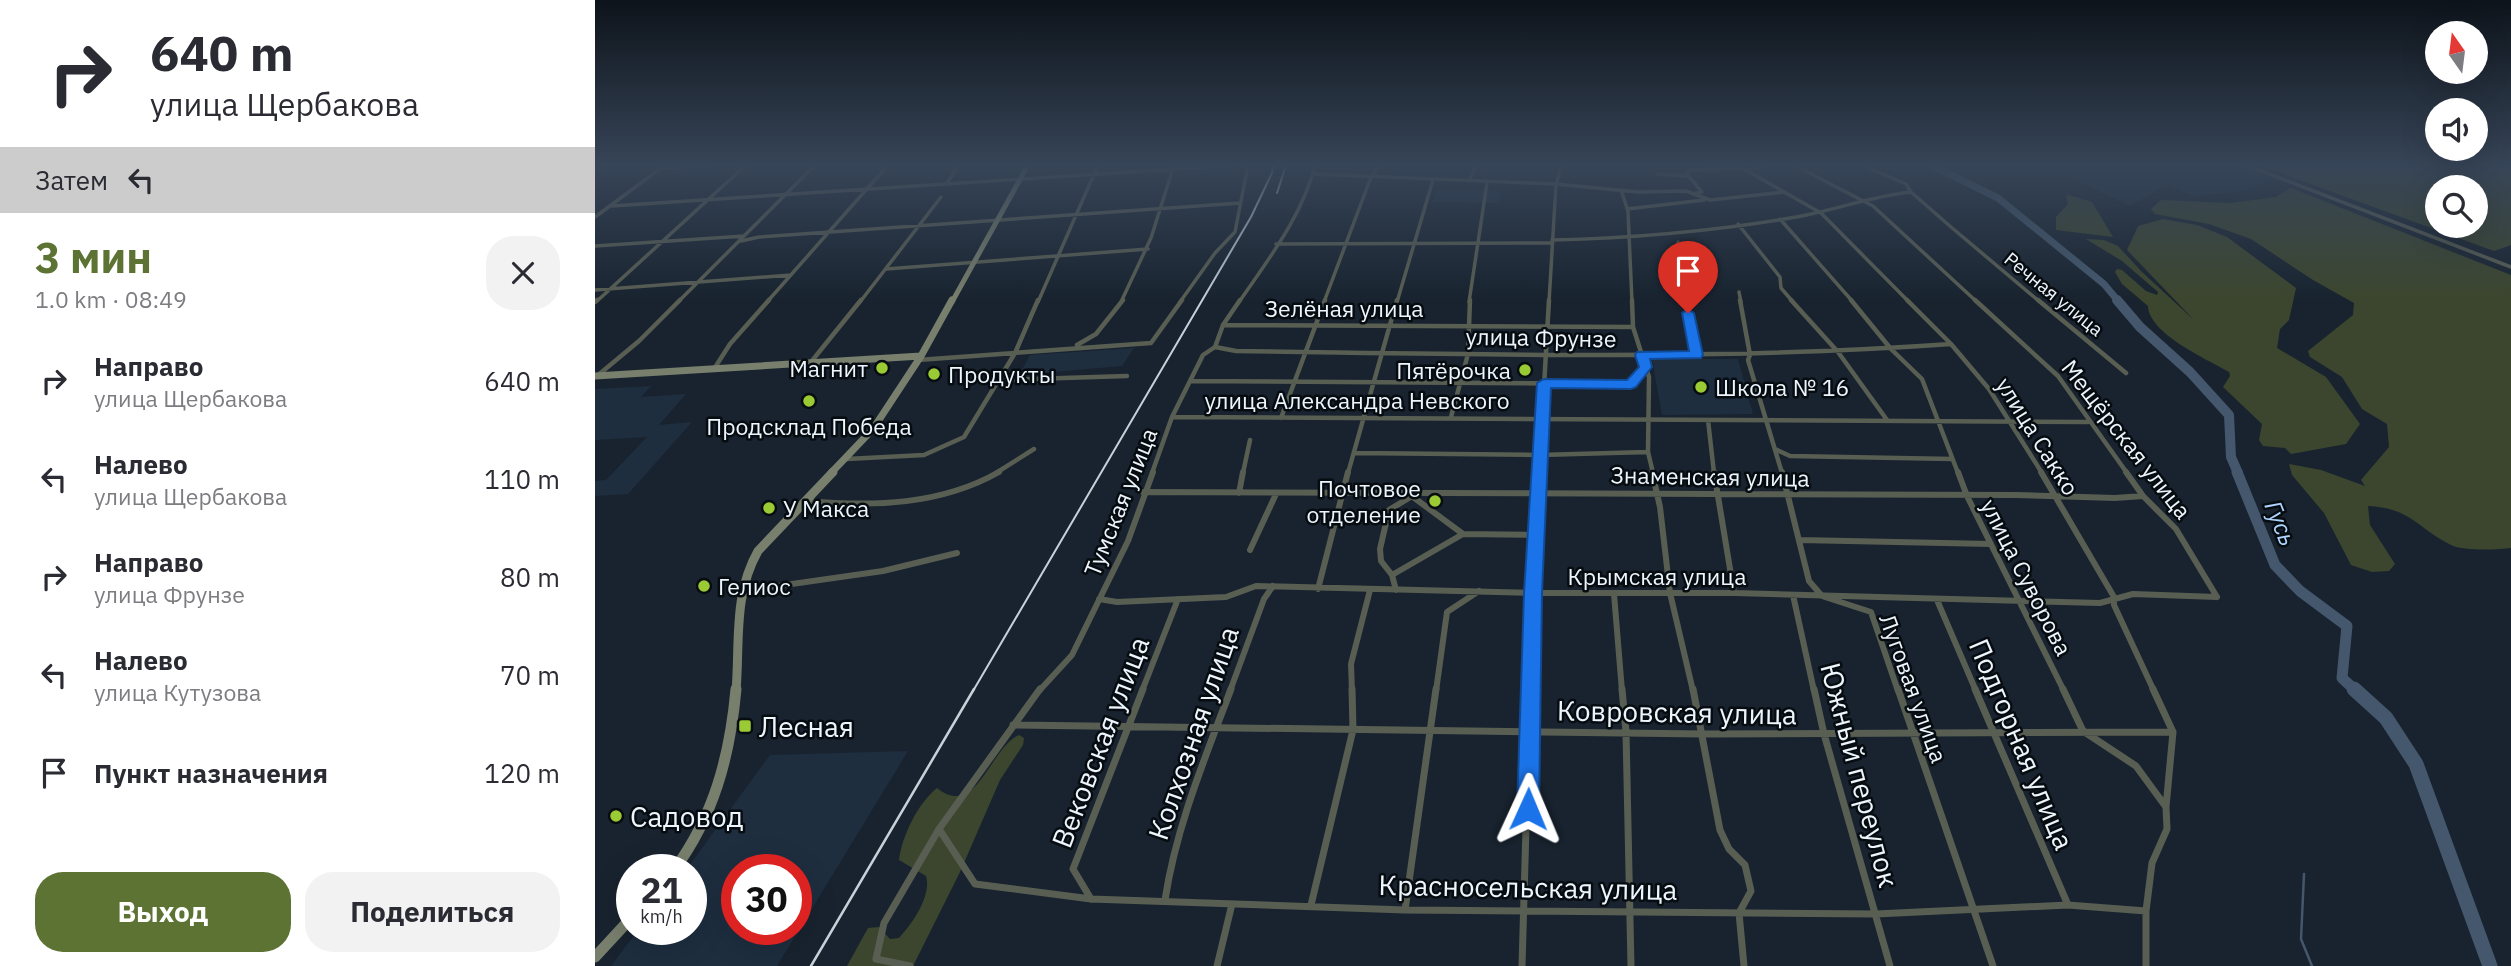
<!DOCTYPE html>
<html lang="ru">
<head>
<meta charset="utf-8">
<style>
	body { margin:0; font-family:"IBM Plex Sans",sans-serif; background:#f2f2f3; color:#2b2b33; height:100vh; display:flex; flex-direction:column; font-size:26px; white-space:nowrap }
	* { box-sizing:border-box; margin:0 }
	p { font-size:23px; color:#7c7c81 }
	.icon { flex:none; width:38px; height:38px; fill:none; stroke:currentColor; stroke-width:2; stroke-linecap:round; stroke-linejoin:round }
	.map { position:relative; flex:1; overflow:hidden }
	.drawer { display:flex; flex-direction:column; background:#fff; width:595px }
	.drawer>* { flex:none }
	.banner { background:#fff; color:#2b2b33; overflow:hidden }
	.needle { width:46px; rotate:346deg }
	.fabs { position:absolute; left:1830px; top:21px; display:grid; gap:14px }
	.fabs a { display:grid; place-items:center; width:63px; height:63px; border-radius:50%; background:#fff; box-shadow:0 7px 28px #0002; font-size:35px }
	.speed { position:absolute; left:21px; top:854px; display:flex; gap:14px; font-size:35px; font-weight:700; text-align:center }
	.speed>* { display:grid; place-content:center; width:91px; height:91px; border-radius:50%; background:#fff; box-shadow:0 7px 28px #0002; line-height:1 }
	.speed small { font-size:18px; font-weight:400 }
	.speed .limit { border:10px solid #d22; background:#fff; color:#111 }
	.pin { position:absolute; display:grid; place-items:center; width:60px; height:60px; color:#fff; margin:-72px -30px; border-radius:50% 50% 50% 0; rotate:-45deg; box-shadow:0 0 7px #0007 }
	.pin .icon { rotate:45deg }
	.me { position:absolute; width:77px; margin:-38px; rotate:1deg; stroke-linejoin:round; filter:drop-shadow(0 0 5px #0008) }
	.turn { display:flex; align-items:center; gap:24px; height:147px; padding:0 35px; font-size:32px }
	.turn .icon { width:91px; height:91px; stroke-width:2.5 }
	.turn b { display:block; font-size:49px; line-height:60px }
	.then { display:flex; align-items:center; height:66px; padding:0 35px; background:#0003; gap:14px; font-size:26px }
	.round { display:grid; place-items:center; flex:none; width:74px; height:74px; border-radius:28px; background:#f2f2f3 }
	.head { display:flex; align-items:center; justify-content:space-between; height:119px; padding:0 35px }
	h1 { font-size:42px; font-weight:700; line-height:52px; color:#5d7333 }
	.button { display:flex; gap:14px; margin-top:auto; padding:14px 35px }
	.button a { flex:1; height:80px; border-radius:28px; background:#5d7333; color:#fff; font-size:28px; font-weight:700; line-height:80px; text-align:center }
	.button a+a { background:#f2f2f3; color:#2b2b33 }
	ul { padding:0; list-style:none }
	li { display:flex; align-items:center; gap:21px; height:98px; padding:0 35px }
	li div { flex:1 }
	li b { display:block; font-size:26px }
	li em { font-style:normal }
	main { display:flex; flex:1; min-height:0 }
	.map>svg:first-child { display:block }
	.built { fill:#1e2e3f; fill-rule:evenodd }
	.green { fill:#3c462e; fill-rule:evenodd }
	.lines { fill:none; stroke-linecap:round; stroke-linejoin:round }
	.stream { stroke:#44576c; stroke-width:2.5 }
	.river-far3 { stroke:#44576c; stroke-width:7 }
	.river-far2 { stroke:#44576c; stroke-width:10 }
	.river-far1 { stroke:#44576c; stroke-width:11 }
	.river { stroke:#44576c; stroke-width:15 }
	.street-far3 { stroke:#595e53; stroke-width:3.5 }
	.street-far2 { stroke:#595e53; stroke-width:4.5 }
	.street-far1 { stroke:#595e53; stroke-width:6 }
	.street { stroke:#595e53; stroke-width:7 }
	.secondary-far3 { stroke:#787f6d; stroke-width:5 }
	.secondary-far2 { stroke:#787f6d; stroke-width:7 }
	.secondary-far1 { stroke:#787f6d; stroke-width:9 }
	.secondary { stroke:#787f6d; stroke-width:11 }
	.rail-far1 { stroke:#c8d1d9; stroke-width:2 }
	.rail { stroke:#c8d1d9; stroke-width:2.5 }
	.route { fill:#1a73e8; stroke:#114b97; stroke-width:2 }
	.poi-dot { fill:#9acb34; stroke:#070c11; stroke-width:2.5 }
	.labels { text-anchor:middle; dominant-baseline:central; stroke-width:5; stroke-linejoin:round; paint-order:stroke }
	.far-street-label { font-size:19px; fill:#edf5fd; stroke:#070c11 }
	.street-label { font-size:23px; fill:#edf5fd; stroke:#070c11 }
	.poi-label { font-size:23px; fill:#edf5fd; stroke:#070c11; text-anchor:start }
	.water-label { font-size:24px; font-style:italic; fill:#aed5ff; stroke:#070c11 }
	.near-street-label { font-size:28px; fill:#edf5fd; stroke:#070c11 }
	.near-poi-label { font-size:28px; fill:#edf5fd; stroke:#070c11; text-anchor:start }
</style>
</head>
<body>
<main>
<section class="drawer">
<div class="banner">
<div class="turn"><svg class="icon" aria-label="right" viewBox="0 0 24 24"><path d="M7 20v-9h11M14 6l5 5-5 5"/></svg><div><b>640 m</b>улица Щербакова</div></div>
<div class="then">Затем<svg class="icon" aria-label="left" viewBox="0 0 24 24"><path d="M17 20v-9H6M10 6l-5 5 5 5"/></svg></div>
</div>
<div class="head"><div><h1>3 мин</h1><p>1.0 km · 08:49</p></div><a class="round"><svg class="icon" aria-label="close" viewBox="0 0 24 24"><path d="M6 6l12 12M18 6L6 18"/></svg></a></div>
<ul>
<li><svg class="icon" aria-label="right" viewBox="0 0 24 24"><path d="M7 20v-9h11M14 6l5 5-5 5"/></svg><div><b>Направо</b><p>улица Щербакова</p></div><em>640 m</em></li>
<li><svg class="icon" aria-label="left" viewBox="0 0 24 24"><path d="M17 20v-9H6M10 6l-5 5 5 5"/></svg><div><b>Налево</b><p>улица Щербакова</p></div><em>110 m</em></li>
<li><svg class="icon" aria-label="right" viewBox="0 0 24 24"><path d="M7 20v-9h11M14 6l5 5-5 5"/></svg><div><b>Направо</b><p>улица Фрунзе</p></div><em>80 m</em></li>
<li><svg class="icon" aria-label="left" viewBox="0 0 24 24"><path d="M17 20v-9H6M10 6l-5 5 5 5"/></svg><div><b>Налево</b><p>улица Кутузова</p></div><em>70 m</em></li>
<li><svg class="icon" aria-label="arrive" viewBox="0 0 24 24"><path d="M6 21V4h12l-3 4 3 4H6"/></svg><div><b>Пункт назначения</b></div><em>120 m</em></li>
</ul>
<div class="button"><a>Выход</a><a>Поделиться</a></div>
</section>
<div class="map">
<svg width="1916" height="966" viewBox="0 0 1916 966">
	<rect width="100%" height="100%" fill="#18232f"/>
	<path class="built" d="M1450 165H1644L1678 178 1648 191 1599 196 1572 185 1535 206Z
		M842 190 906 191 904 203 838 202Z
		M539 348 527 366 424 375 435 355Z
		M1057 359H1143L1158 414 1067 415Z
		M56 386 46 397 91 394 64 425 97 422 33 494 0 496V481L11 480 52 437 0 440V389Z
		M313 751 182 966H16L44 929H96V870H91L175 755ZM142 870H201V929H142Z"/>
	<path class="green" d="M1664 165H1916V245L1899 251ZM1843 187H1881V226H1843Z
		M1696 188 1916 275V548C1902 550 1868 551 1856 545 1822 528 1816 508 1773 506L1775 525 1800 564 1794 571 1777 572 1756 565 1729 513 1697 475 1694 464 1726 470 1770 486 1766 480 1794 447 1792 424 1767 409 1747 377 1715 357 1713 351 1758 315 1759 303 1718 280 1656 239 1614 224 1560 214 1556 209 1566 200 1635 203 1681 197Z
		M1474 195 1497 202 1518 237 1461 230V217L1473 204 1471 196Z
		M1568 219 1602 225 1632 237 1701 288 1694 320 1685 329 1682 348 1731 377 1765 424 1751 444 1696 454 1690 448 1668 446 1664 440 1667 424 1628 387 1635 376 1634 372C1612 359 1554 334 1553 306L1527 284 1520 272 1522 269 1527 270 1551 291 1562 295 1563 292 1527 261 1491 239 1509 240 1523 246 1546 271 1599 320 1532 250 1543 226Z
		M424 735 429 738 428 745 405 780 365 872 318 966H252L273 928 284 927 295 939 304 938C317 924 337 896 331 876L304 860C307 836 323 803 342 788 382 820 395 747 424 735Z"/>
	<g class="lines">
		<path class="stream" d="M1709 874 1706 939 1717 966"/>
		<path class="river-far3" d="M1336 165 1403 198 1509 284 1524 302"/>
		<path class="river-far2" d="M1522 300 1545 327 1595 372 1634 415 1636 457 1643 473"/>
		<path class="river-far1" d="M1642 472 1680 565 1705 591 1752 626 1747 678 1761 691"/>
		<path class="river" d="M1759 689 1791 718 1821 764 1895 966"/>
		<path class="street-far3" d="M1142 165 1226 213 1314 302
			M1199 165 1278 206 1382 302
			M1267 165 1311 184 1316 192 1356 227 1445 302
			M1651 165 1916 267
			M67 168 120 165
			M1151 170 1174 165
			M720 174 961 184 1043 192 1091 191 1115 200 1189 192
			M1062 174 1093 176
			M874 181 881 165
			M352 183 364 165
			M1026 190 1033 211 1037 302
			M1101 193 1107 192 1091 173 1096 170 1147 168
			M16 206 640 165
			M1032 209 1109 200
			M0 217 70 165
			M1185 219 1258 302
			M1143 224 1185 277 1186 288 1198 302
			M957 240C1039 238 1120 231 1201 217 1240 210 1277 196 1316 192
			M146 241 164 237 645 203
			M1083 242 1092 302
			M681 244 956 243
			M0 246 149 236
			M291 269 553 249
			M0 290 196 275
			M1144 292 1146 302
			M1 302 151 165
			M83 302 220 165
			M172 302 293 165
			M265 302 346 197
			M443 302 503 165
			M526 302 556 238 579 165
			M585 302 620 253 640 232 653 165
			M644 302C673 260 708 215 720 165
			M729 302 776 177 784 165
			M802 302 838 180
			M874 302 892 183
			M954 302 961 184 967 165"/>
		<path class="street-far2" d="M1037 300 1038 327 1054 377 1053 452 1058 473
			M1092 300 1101 355
			M1145 300 1155 355 1153 360 1187 473
			M1196 300 1243 352 1292 420
			M1256 300 1296 349 1327 379 1363 473
			M1312 300 1356 344 1394 389 1447 473
			M1380 300 1463 376 1532 473
			M1443 300 1531 373
			M0 302 2 300
			M628 325 1038 327
			M482 345 501 334 528 300
			M620 347 641 351C879 354 1118 361 1356 344
			M323 360 556 343 587 300
			M216 362 266 300
			M119 369 135 344 174 300
			M2 376 44 341 85 300
			M405 380 532 376
			M595 381 1036 384 1051 367
			M577 417 1493 422
			M856 417 873 354 875 300
			M686 418 730 300
			M1113 420 1119 473
			M1180 449 1195 456 1357 459
			M759 453 945 455 1053 452
			M252 459 329 455 369 437 420 353 443 300
			M401 473 439 449
			M557 473 577 417 608 355 620 347 628 325 645 300
			M648 473 655 440
			M753 473 802 300
			M944 473 954 300"/>
		<path class="street-far1" d="M1057 472 1065 507 1075 593 1098 691
			M1119 472 1139 593
			M1187 472 1214 581 1227 596 1276 612 1303 691
			M1363 472 1372 496 1469 691
			M1446 472 1519 597V605L1559 691
			M1531 472 1548 496 1581 529 1622 597
			M548 492 1421 495 1520 498 1548 496
			M644 493 648 472
			M814 494 868 534
			M213 501C278 507 346 505 404 472
			M1205 540 1396 544
			M655 550 681 494
			M797 575 868 534 941 535
			M723 589 753 472
			M801 590 797 575 786 561 785 549 794 510 817 496
			M148 591 288 571 362 553
			M1019 594 1027 691
			M1198 595 1219 691
			M504 599 522 602 631 597 661 586 938 593H1139L1505 603 1538 594 1622 597
			M1342 600 1381 691
			M444 691 477 655 533 541 558 472
			M547 691 583 599
			M635 691 669 599 678 586
			M757 691 756 664 775 590
			M841 691 852 612 884 591
			M935 691 945 472"/>
		<path class="street" d="M1027 689 1031 732 1036 966
			M1098 689 1125 830 1134 849 1150 865 1156 891 1144 913 1149 966
			M1219 689 1229 734 1295 966
			M1303 689 1398 966
			M1380 689 1473 905
			M1468 689 1488 731 1541 766 1571 807 1572 829 1557 863 1551 911V966
			M1558 689 1578 732 1571 807
			M418 725 1108 734 1578 732
			M344 829 380 884 496 899 810 910 1281 914 1473 905 1551 911
			M496 899 478 869 548 689
			M570 900C581 827 610 758 636 689
			M716 905 758 730 757 689
			M810 910 841 689
			M315 966 281 959 289 923 344 829 445 689
			M622 966 637 904
			M927 966 935 689"/>
		<path class="secondary-far3" d="M357 302 433 165"/>
		<path class="secondary-far2" d="M0 376 326 356
			M236 473 278 429 326 356 357 300"/>
		<path class="secondary-far1" d="M141 691C145 643 138 595 163 551L238 472"/>
		<path class="secondary" d="M79 870C119 816 135 756 141 689
			M0 957 37 917"/>
		<path class="rail-far1" d="M682 193 691 165
			M378 691 656 217 677 173 678 165"/>
		<path class="rail" d="M216 966 379 689"/>
	</g>
	<linearGradient id="sky" x2="0" y2="1"><stop stop-color="#0d131a"/><stop offset="0.55" stop-color="#374558"/><stop offset="1" stop-color="#374558" stop-opacity="0"/></linearGradient>
	<rect width="1916" height="300" fill="url(#sky)"/>
	<path class="route" d="M1093 309 1099 313 1108 355 1106 358 1055 359 1057 367 1041 387 1036 389 956 388 947 593 944 809 941 816 933 819 925 816 922 809 929 593 942 383 949 379 1032 380 1044 367 1040 355 1042 352 1094 351 1087 313Z"/>
	<g class="poi-dot">
		<circle cx="287" cy="368" r="7"/>
		<circle cx="930" cy="370" r="7"/>
		<circle cx="339" cy="374" r="7"/>
		<circle cx="1106" cy="387" r="7"/>
		<circle cx="214" cy="401" r="7"/>
		<circle cx="840" cy="501" r="7"/>
		<circle cx="174" cy="508" r="7"/>
		<circle cx="109" cy="586" r="7"/>
		<rect x="143" y="719" width="14" height="14" rx="3.5"/>
		<circle cx="21" cy="816" r="7"/>
	</g>
	<g class="labels">
		<g class="far-street-label">
			<text transform="translate(1459 294) rotate(39)">Речная улица</text>
		</g>
		<g class="street-label">
			<text x="749" y="308">Зелёная улица</text>
			<text transform="translate(946 337) rotate(1)">улица Фрунзе</text>
			<text x="762" y="400">улица Александра Невского</text>
			<text transform="translate(1443 436) rotate(58)">улица Сакко</text>
			<text transform="translate(1532 439) rotate(52)">Мещёрская улица</text>
			<text transform="translate(1115 476) rotate(1)">Знаменская улица</text>
			<text transform="translate(525 502) rotate(-68)">Тумская улица</text>
			<text x="1062" y="576">Крымская улица</text>
			<text transform="translate(1432 577) rotate(63)">улица Суворова</text>
			<text transform="translate(1319 688) rotate(70)">Луговая улица</text>
		</g>
		<g class="poi-label">
			<text x="273" y="368" text-anchor="end">Магнит</text>
			<text x="916" y="370" text-anchor="end">Пятёрочка</text>
			<text x="353" y="374">Продукты</text>
			<text x="1120" y="387">Школа № 16</text>
			<text x="214" y="426" text-anchor="middle">Продсклад Победа</text>
			<text x="826" y="488" text-anchor="end">Почтовое<tspan x="826" dy="26">отделение</tspan></text>
			<text x="188" y="508">У Макса</text>
			<text x="123" y="586">Гелиос</text>
		</g>
		<g class="water-label">
			<text transform="translate(1686 523) rotate(68)">Гусь</text>
		</g>
		<g class="near-street-label">
			<text transform="translate(1082 712) rotate(1)">Ковровская улица</text>
			<text transform="translate(598 733) rotate(-71)">Колхозная улица</text>
			<text transform="translate(505 742) rotate(-69)">Вековская улица</text>
			<text transform="translate(1427 744) rotate(67)">Подгорная улица</text>
			<text transform="translate(1265 775) rotate(75)">Южный переулок</text>
			<text transform="translate(933 887) rotate(1)">Красносельская улица</text>
		</g>
		<g class="near-poi-label">
			<text x="164" y="726">Лесная</text>
			<text x="35" y="816">Садовод</text>
		</g>
	</g>
</svg>
<div class="fabs">
<a><svg class="needle" viewBox="-14 -14 28 28"><path d="M0-13l5 13h-10z" fill="#e53935"/><path d="M0 13l5-13h-10z" fill="#7c7c81"/></svg></a>
<a><svg class="icon" aria-label="sound" viewBox="0 0 24 24"><path d="M4 9h4l5-4v14l-5-4H4zM17 9q2 3 0 6"/></svg></a>
<a><svg class="icon" aria-label="search" viewBox="0 0 24 24"><circle cx="10" cy="10" r="6"/><path d="M15 15l6 6"/></svg></a>
</div>
<div class="speed"><div>21<small>km/h</small></div><div class="limit">30</div></div>
<div class="pin" style="left:1093px;top:313px;background:#d93025"><svg class="icon" aria-label="arrive" viewBox="0 0 24 24"><path d="M6 21V4h12l-3 4 3 4H6"/></svg></div>
<svg class="me" style="left:933px;top:809px" viewBox="-20 -20 40 40"><path d="M0-17L14 15 0 8-14 15z" fill="#1a73e8" stroke="#fff" stroke-width="4"/></svg>
</div>
</main>
</body>
</html>
